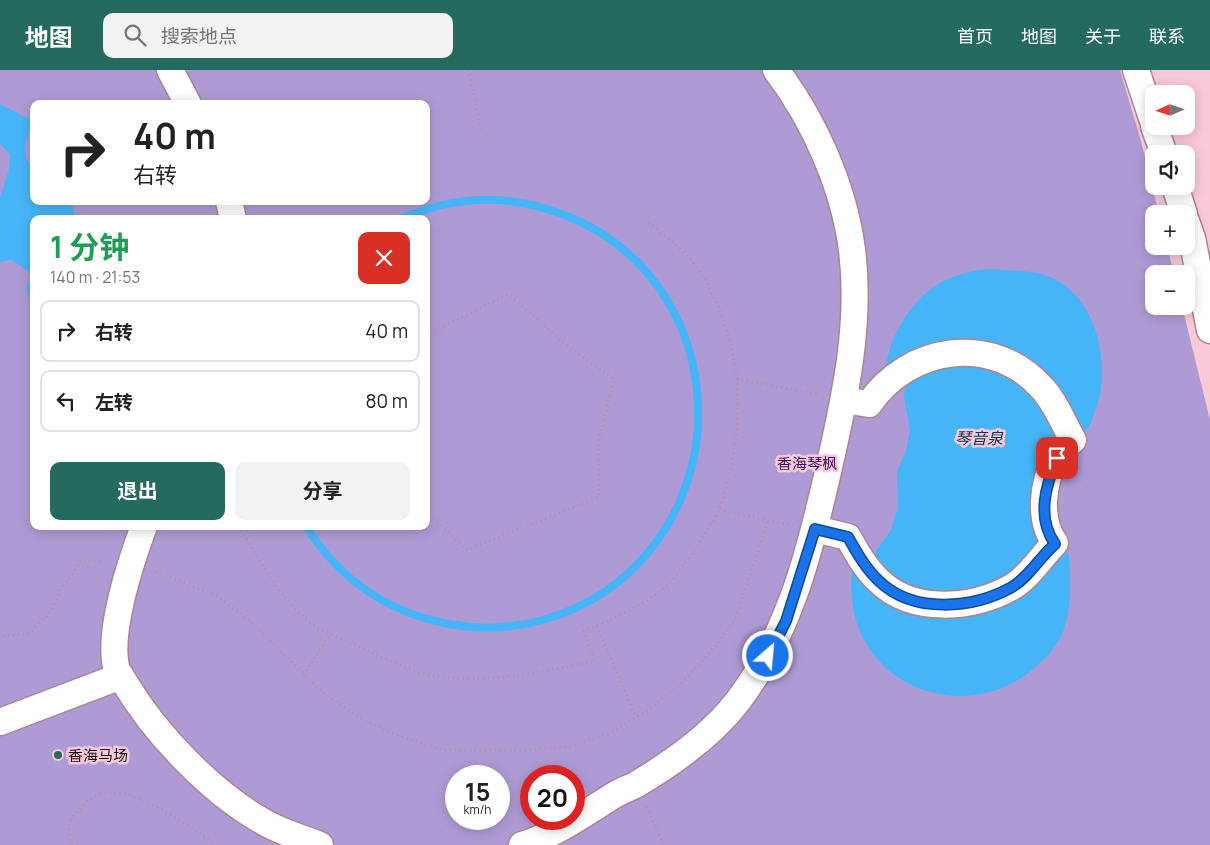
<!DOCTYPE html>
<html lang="zh">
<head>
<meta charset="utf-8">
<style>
	body { margin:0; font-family:Manrope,"Noto Sans SC",sans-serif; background:#f2f2f2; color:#222; height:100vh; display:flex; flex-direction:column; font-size:19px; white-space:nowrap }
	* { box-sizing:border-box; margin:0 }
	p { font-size:16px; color:#767676 }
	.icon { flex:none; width:28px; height:28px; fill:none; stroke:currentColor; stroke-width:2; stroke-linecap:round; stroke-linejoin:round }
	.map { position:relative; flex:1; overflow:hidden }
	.panel { position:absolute; left:30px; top:145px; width:400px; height:315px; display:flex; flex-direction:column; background:#fff; border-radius:10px; box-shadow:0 2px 12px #0003 }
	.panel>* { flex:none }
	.top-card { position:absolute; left:30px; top:30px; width:400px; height:105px; border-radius:10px; box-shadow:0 2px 12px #0003; background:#fff; color:#222; overflow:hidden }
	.needle { width:32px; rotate:267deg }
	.buttons { position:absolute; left:1145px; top:15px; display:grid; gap:10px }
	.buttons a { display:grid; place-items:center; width:50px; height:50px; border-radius:10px; background:#fff; box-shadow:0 2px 12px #0003; font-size:25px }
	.speed { position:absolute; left:445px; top:695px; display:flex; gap:10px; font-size:25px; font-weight:700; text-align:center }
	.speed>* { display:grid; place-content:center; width:65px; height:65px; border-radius:50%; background:#fff; box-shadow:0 2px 12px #0003; line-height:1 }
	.speed small { font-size:12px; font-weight:400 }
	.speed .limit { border:8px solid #d22; background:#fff; color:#111 }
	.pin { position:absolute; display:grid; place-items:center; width:42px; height:42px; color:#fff; margin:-21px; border-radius:10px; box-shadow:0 2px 8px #0006 }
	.me { position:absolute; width:55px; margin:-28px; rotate:27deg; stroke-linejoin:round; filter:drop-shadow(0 0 4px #0008) }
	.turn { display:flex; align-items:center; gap:18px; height:105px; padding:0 20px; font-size:22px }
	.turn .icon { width:65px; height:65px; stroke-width:2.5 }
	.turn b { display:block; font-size:35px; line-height:42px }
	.round { display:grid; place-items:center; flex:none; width:52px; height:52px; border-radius:10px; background:#f2f2f2 }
	.headline { display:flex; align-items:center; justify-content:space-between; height:85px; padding:0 20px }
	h1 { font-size:30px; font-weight:700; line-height:38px; color:#1e9e55 }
	.cta { display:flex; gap:10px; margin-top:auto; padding:10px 20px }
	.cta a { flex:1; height:58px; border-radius:10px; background:#256a5e; color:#fff; font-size:20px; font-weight:700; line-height:58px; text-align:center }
	.cta a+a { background:#f2f2f2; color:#222 }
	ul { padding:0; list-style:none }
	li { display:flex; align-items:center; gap:15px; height:62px; margin:0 10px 8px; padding:0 10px; border:2px solid #e0e0e0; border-radius:10px }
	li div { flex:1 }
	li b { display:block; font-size:19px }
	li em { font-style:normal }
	header { display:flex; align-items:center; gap:30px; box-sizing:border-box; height:70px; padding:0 25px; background:#256a5e; color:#fff }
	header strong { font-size:24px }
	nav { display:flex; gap:28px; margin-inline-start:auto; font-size:18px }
	.search { width:350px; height:45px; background:#f2f2f2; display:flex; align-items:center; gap:12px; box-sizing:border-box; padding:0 18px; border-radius:10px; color:#767676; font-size:19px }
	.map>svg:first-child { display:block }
	.green { fill:#ae9bd5; fill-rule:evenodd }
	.water { fill:#46b5f7 }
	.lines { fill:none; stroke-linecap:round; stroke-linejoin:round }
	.stream { stroke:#46b5f7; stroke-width:8 }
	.minor-casing { stroke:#b08390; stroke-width:29 }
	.path { stroke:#b68f9a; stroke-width:3; stroke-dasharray:1 4; stroke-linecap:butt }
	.minor { stroke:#fff; stroke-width:26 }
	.route-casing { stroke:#114b97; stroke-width:12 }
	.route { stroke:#1a73e8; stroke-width:9 }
	.poi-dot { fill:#256a5e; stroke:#fac9d7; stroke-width:2 }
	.labels { text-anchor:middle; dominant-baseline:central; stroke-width:5; stroke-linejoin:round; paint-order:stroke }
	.park-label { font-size:15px; fill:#381064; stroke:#fac9d7 }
	.poi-label { font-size:15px; fill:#1a0a0f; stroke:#fac9d7; text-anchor:start }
	.water-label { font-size:16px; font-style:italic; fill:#053650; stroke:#fac9d7 }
</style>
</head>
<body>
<header>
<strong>地图</strong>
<div class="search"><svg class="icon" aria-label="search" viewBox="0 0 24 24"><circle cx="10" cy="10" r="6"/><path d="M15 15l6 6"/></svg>搜索地点</div>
<nav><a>首页</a><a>地图</a><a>关于</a><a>联系</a></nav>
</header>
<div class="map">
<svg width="1210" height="775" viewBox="0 0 1210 775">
	<rect width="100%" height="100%" fill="#fac9d7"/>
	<path class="green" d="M0 0H1120L1141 71 1159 144H1154V176H1167L1174 204H1154V236H1182L1210 350V775H0ZM34 34H426V131H34ZM34 149H426V456H34ZM456 706H499V749H456ZM531 706H574V749H531Z"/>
	<path class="water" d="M0 34 33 51C27 67 18 86 34 99V131H70L74 139V149H34V229L29 227 26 217 31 208 28 201 12 190 0 192V128L9 99 10 84 0 74Z
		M993 199C1015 202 1036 199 1056 210 1100 233 1112 302 1094 344 1091 352 1090 358 1083 363L1017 286 886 307C884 273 910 230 940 213 956 204 974 200 993 199Z
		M933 296H993L1026 316 1062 368 1044 471 1014 504 977 519 962 521 919 522 892 509 876 489V481L891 460 898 437 897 401 906 381 910 360 904 327 905 319 909 313Z
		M1054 482 1068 483 1069 487C1071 512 1072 543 1061 566 1054 580 1043 591 1032 600 977 646 891 629 861 564 850 540 850 513 853 489L929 544Z"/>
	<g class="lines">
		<path class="stream" d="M306 456C344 517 401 550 471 557 518 561 567 547 606 521 745 423 724 205 562 144 532 133 498 127 466 131 442 133 421 141 400 149"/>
		<g class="minor-casing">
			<path id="minor" d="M170 0 188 34
				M1136 0 1154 54
				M1154 56 1164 84
				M1175 116 1184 144
				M229 131 233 149
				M1186 151 1192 168 1210 260
				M144 456C131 491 108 560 116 597 117 602 122 608 125 613 155 664 212 723 264 752 281 762 302 768 320 775
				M815 459 848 467C857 483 866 499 879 511 913 544 973 539 1012 517 1029 507 1041 487 1055 473 1038 450 1042 412 1057 387 1061 381 1067 375 1073 370 1063 353 1055 331 1041 317 992 263 908 276 869 334L844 330
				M0 652 121 606
				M522 775C557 764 585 743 616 724 623 720 630 718 637 714 674 692 712 665 738 631 791 561 811 477 830 393 846 323 861 251 852 180 844 117 814 50 776 0"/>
		</g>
		<path class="path" d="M468 0 475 28 481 63
			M426 265 509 224 565 274 614 309 598 374 599 427 467 480 426 441
			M737 309 817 324
			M719 440 789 455
			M239 456C258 489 279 526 308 551 324 563 347 572 366 580 386 589 408 601 430 605 485 615 541 602 595 591L584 561C605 553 656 529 670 513 684 496 709 460 718 441 723 432 725 421 727 412 748 340 739 252 692 192 680 176 662 163 647 152
			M156 502 216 525 248 549 322 622 359 647 396 665 444 680H528L572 676 608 664 647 641 681 614 714 578 735 549 768 451
			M597 556 636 647
			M3 566 30 563 51 541 63 516 82 490 104 491
			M303 605 331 563
			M647 737 664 775
			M72 775C66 762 68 751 78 741 82 737 87 731 92 728 123 707 184 753 209 770L213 775"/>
		<use href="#minor" class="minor"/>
	</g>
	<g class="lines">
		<g class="route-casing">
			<path id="route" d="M768 586 786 551 815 459 848 467C857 483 866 499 879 511 913 544 973 539 1012 517 1029 507 1040 487 1055 474 1036 447 1046 415 1057 388"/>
		</g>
		<use href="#route" class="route"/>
	</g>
	<circle class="poi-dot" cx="58" cy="685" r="5"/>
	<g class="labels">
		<g class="park-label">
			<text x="807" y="393">香海琴枫</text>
		</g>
		<g class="poi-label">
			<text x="68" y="685">香海马场</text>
		</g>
		<g class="water-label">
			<text x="979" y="368">琴音泉</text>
		</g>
	</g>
</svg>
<div class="buttons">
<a><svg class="needle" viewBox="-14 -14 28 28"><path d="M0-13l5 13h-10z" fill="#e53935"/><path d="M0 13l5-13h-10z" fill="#767676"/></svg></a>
<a><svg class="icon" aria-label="sound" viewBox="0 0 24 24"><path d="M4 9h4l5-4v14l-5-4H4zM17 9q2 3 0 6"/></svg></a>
<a>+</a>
<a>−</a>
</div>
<div class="speed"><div>15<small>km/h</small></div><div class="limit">20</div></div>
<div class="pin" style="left:1057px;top:388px;background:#d93025"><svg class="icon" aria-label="arrive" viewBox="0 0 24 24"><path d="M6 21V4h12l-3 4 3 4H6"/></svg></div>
<svg class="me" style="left:768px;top:586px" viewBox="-20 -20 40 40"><circle r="17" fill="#1a73e8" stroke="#fff" stroke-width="3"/><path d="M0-11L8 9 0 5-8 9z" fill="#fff"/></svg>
<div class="top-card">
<div class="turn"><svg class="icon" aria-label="right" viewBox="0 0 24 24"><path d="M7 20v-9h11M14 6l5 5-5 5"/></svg><div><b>40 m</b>右转</div></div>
</div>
<section class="panel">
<div class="headline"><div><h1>1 分钟</h1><p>140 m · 21:53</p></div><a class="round" style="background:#d93025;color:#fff"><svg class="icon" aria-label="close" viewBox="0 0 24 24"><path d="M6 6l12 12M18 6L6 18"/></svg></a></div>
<ul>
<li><svg class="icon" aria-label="right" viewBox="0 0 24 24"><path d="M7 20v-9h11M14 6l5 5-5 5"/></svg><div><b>右转</b></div><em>40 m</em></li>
<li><svg class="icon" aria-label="left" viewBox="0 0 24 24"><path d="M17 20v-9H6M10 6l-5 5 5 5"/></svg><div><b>左转</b></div><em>80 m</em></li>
</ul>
<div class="cta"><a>退出</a><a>分享</a></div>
</section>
</div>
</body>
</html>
